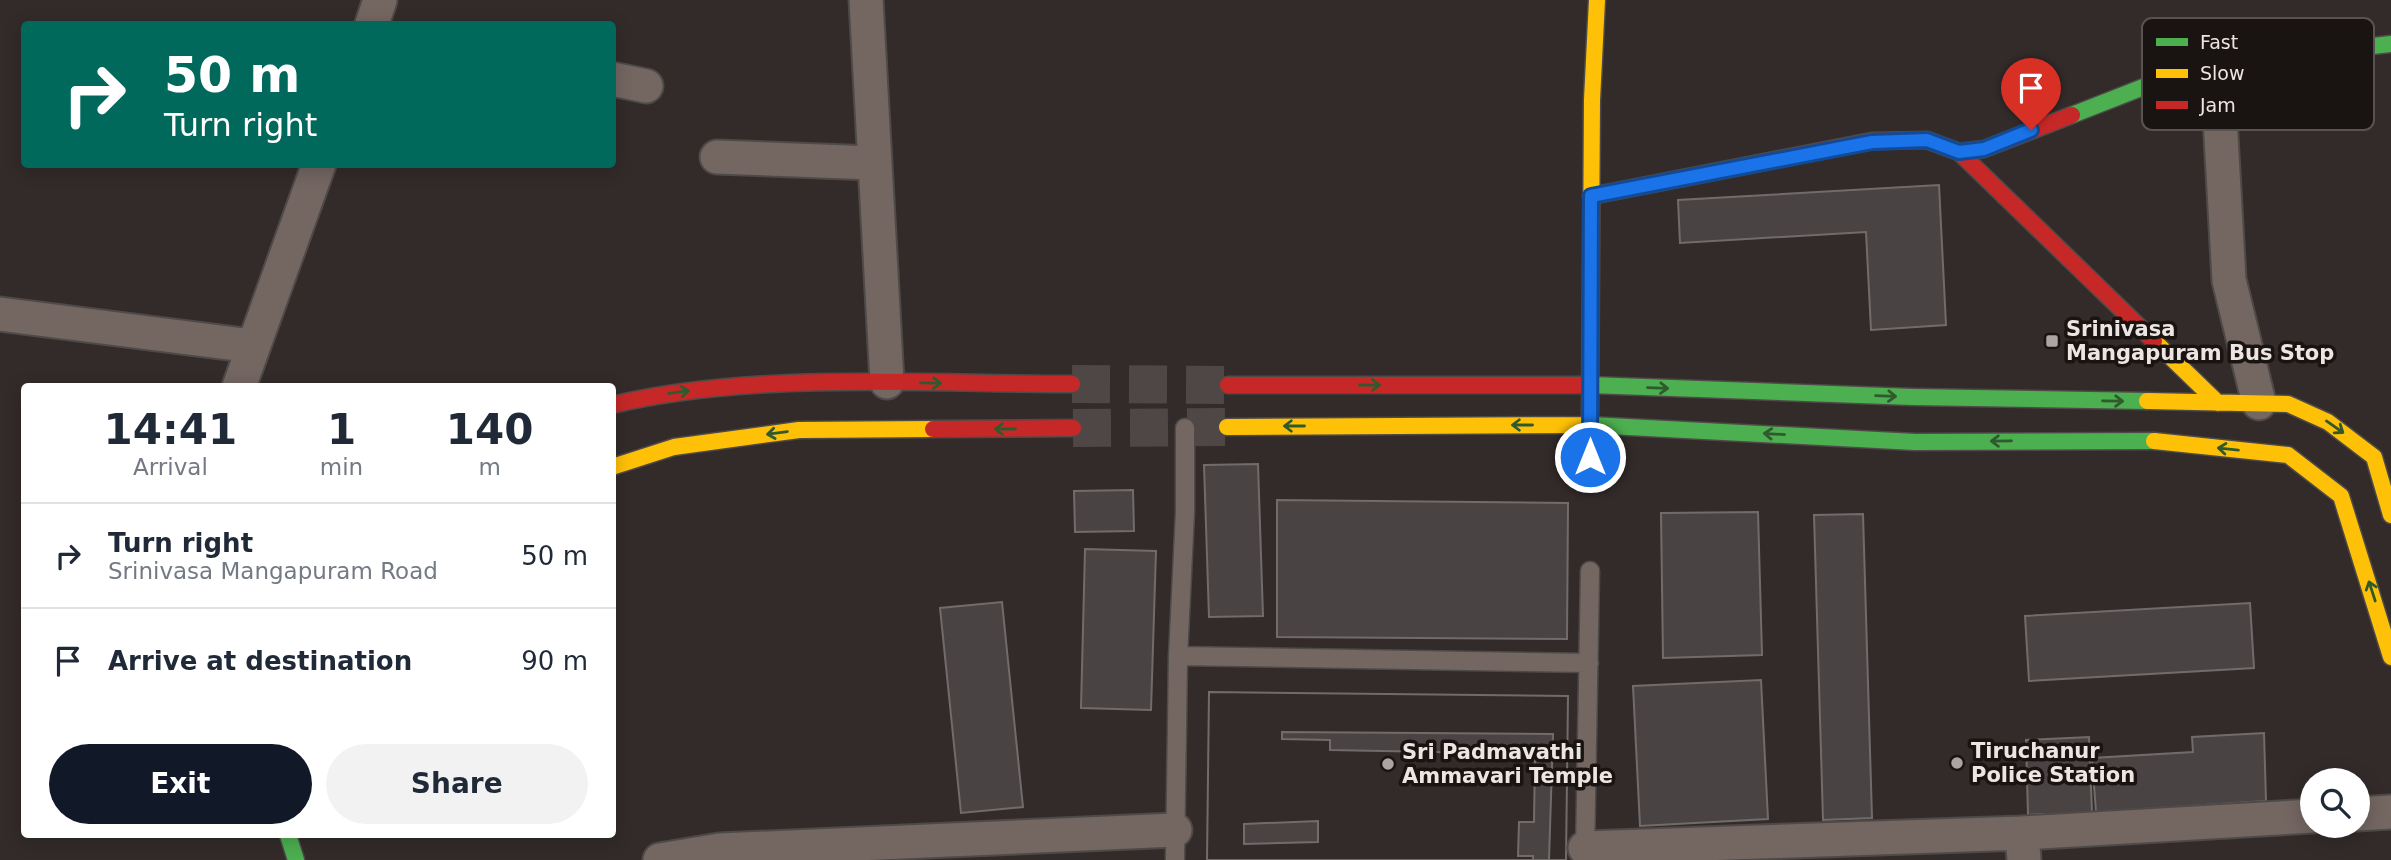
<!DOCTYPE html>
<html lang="en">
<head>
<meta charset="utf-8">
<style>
	body { margin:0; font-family:"DejaVu Sans",sans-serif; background:#f2f2f3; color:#1f2937; height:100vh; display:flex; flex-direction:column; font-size:26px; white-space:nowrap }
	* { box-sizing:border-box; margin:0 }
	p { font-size:23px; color:#747a83 }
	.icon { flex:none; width:38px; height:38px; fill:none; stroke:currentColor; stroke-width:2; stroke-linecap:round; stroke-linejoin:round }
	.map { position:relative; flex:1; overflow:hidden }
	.drawer { position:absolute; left:21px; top:383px; width:595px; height:455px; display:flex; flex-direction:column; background:#fff; border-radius:7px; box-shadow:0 4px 18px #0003 }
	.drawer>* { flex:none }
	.guide { position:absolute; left:21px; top:21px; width:595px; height:147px; border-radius:7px; box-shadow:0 4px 18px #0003; background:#00695c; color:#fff; overflow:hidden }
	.tools { position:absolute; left:2300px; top:768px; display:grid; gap:14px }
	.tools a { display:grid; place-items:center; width:70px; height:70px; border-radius:50%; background:#fff; box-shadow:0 4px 18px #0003; font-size:35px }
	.pin { position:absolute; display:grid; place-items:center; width:60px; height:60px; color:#fff; margin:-72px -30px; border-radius:50% 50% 50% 0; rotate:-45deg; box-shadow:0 0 7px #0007 }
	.pin .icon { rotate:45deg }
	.me { position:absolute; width:77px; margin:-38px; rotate:0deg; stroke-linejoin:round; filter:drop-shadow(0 0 5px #0008) }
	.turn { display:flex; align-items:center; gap:24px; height:147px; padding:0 28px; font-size:32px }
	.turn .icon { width:91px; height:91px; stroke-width:2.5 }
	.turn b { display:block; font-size:49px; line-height:60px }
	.eta { display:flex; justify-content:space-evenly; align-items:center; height:119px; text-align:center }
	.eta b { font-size:42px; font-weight:600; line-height:49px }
	.primary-button { display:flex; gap:14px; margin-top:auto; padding:14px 28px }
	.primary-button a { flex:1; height:80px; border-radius:42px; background:#111827; color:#fff; font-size:28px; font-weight:600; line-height:80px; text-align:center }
	.primary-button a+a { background:#f2f2f3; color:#1f2937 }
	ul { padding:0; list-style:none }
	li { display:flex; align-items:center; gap:21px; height:105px; padding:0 28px; border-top:2px solid #e0e1e3 }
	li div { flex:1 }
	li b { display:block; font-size:26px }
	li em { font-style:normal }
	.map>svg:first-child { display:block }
	.building { fill:#494443; stroke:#716c6a; stroke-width:2; fill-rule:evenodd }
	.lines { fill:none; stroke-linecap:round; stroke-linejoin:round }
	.secondary-tunnel { stroke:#4e4746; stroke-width:38; stroke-dasharray:38 19; stroke-linecap:butt }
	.lane-casing { stroke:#4f4a48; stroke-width:21 }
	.street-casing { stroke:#4f4a48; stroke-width:37 }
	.fast-casing { stroke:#4f4a48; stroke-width:19 }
	.slow-casing { stroke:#4f4a48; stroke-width:19 }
	.jam-casing { stroke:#4f4a48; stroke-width:19 }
	.lane { stroke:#746762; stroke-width:18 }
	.street { stroke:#746762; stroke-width:33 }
	.fast { stroke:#4caf50; stroke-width:16 }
	.slow { stroke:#ffc107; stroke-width:16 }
	.jam { stroke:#c62828; stroke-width:16 }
	.oneway { stroke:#305a2e }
	.route-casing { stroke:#114b97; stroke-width:18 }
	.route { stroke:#1a73e8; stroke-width:12 }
	.poi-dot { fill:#aba4a2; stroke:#191412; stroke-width:2.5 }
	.labels { text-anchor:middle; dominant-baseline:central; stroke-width:7; stroke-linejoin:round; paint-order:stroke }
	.poi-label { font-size:21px; font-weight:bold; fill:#ece5e2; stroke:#191412; text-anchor:start }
	.key { fill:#191412; stroke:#585350; stroke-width:2 }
	.key-label { font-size:19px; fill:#ece5e2 }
</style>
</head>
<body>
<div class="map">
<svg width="2391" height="860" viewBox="0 0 2391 860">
	<rect width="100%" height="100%" fill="#322b2a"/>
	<path class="building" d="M1939 185 1946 325 1871 330 1866 232 1680 243 1678 200Z
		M1258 464 1263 616 1209 617 1204 465Z
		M1133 490 1134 531 1075 532 1074 491Z
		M1277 500 1568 503 1567 639 1277 637Z
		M1758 512 1762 655 1663 658 1661 513Z
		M1863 514 1872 818 1823 820 1814 515Z
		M1085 549 1156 551 1151 710 1081 708Z
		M1002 602 1023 807 961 813 940 608Z
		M2250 603 2254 668 2029 681 2025 616Z
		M1761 680 1768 819 1640 826 1633 686Z
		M1209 692 1568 696 1566 860H1549L1553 734 1282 732V739L1330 740V750L1535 754 1534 822H1519L1518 856H1533V860H1207ZM1318 821V842L1244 844V824Z
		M1209 692 1568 696 1566 860H1207Z
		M2264 733 2266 801 2096 812 2092 758 2193 752 2192 737Z
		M2089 737 2092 812 2077 813 2078 827 2044 828 2043 814 2028 815 2026 740Z"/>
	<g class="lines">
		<path class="secondary-tunnel" d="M1072 384 1228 385
			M1073 428 1227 427"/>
		<g class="lane-casing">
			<path id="lane" d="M1590 457V425
				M1178 656 1185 512V428
				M1585 853 1590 571
				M1175 860 1178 656 1589 663"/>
		</g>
		<g class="street-casing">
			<path id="street" d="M866 0 887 382
				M372 24 380 0
				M2217 64 2229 280 2259 403
				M612 79 646 86
				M717 157 873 163
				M0 314 252 346
				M239 387 319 164
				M2357 814 2391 812
				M2022 833 2312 816
				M1585 848 2022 833 2024 860
				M660 860 720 850 1175 830"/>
		</g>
		<g class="fast-casing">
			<path id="fast" d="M2072 115 2197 66 2391 44
				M1590 385 1913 397 2147 401
				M1590 419V425L1915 442 2154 441
				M288 835 296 860"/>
		</g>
		<g class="slow-casing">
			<path id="slow" d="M2154 341 2218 403
				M2147 401 2288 404 2328 422 2374 457 2391 515
				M1590 419 1592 100 1597 0
				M1227 427 1590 425
				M2154 441 2288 455 2341 496 2391 657
				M612 467 674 447 799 430 933 429"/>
		</g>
		<g class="jam-casing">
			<path id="jam" d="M1959 152 2154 341
				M1591 196 1872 141 1927 140 1959 152 1984 149 2072 115
				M1228 385H1590
				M612 405C754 371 926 384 1072 384
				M933 429 1073 428"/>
		</g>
		<use href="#lane" class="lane"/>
		<use href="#street" class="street"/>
		<use href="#fast" class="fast"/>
		<use href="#slow" class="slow"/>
		<use href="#jam" class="jam"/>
	</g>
	<defs><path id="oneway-shaft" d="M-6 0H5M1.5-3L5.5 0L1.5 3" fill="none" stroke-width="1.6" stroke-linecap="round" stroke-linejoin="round" transform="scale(1.75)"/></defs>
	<g class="oneway">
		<use href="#oneway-shaft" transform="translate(931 383) rotate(1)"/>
		<use href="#oneway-shaft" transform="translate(1370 385)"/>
		<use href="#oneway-shaft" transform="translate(1658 388) rotate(2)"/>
		<use href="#oneway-shaft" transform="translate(679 392) rotate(-8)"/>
		<use href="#oneway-shaft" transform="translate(1886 396) rotate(2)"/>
		<use href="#oneway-shaft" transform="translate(2113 401) rotate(1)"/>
		<use href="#oneway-shaft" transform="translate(1522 425) rotate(180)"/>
		<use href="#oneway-shaft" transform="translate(1294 426) rotate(180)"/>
		<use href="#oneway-shaft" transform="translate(2335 427) rotate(35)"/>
		<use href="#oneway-shaft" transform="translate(1005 429) rotate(180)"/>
		<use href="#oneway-shaft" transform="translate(777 433) rotate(172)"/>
		<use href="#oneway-shaft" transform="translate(1774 434) rotate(-177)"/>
		<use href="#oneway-shaft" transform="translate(2001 441) rotate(179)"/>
		<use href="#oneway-shaft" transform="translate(2228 449) rotate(-174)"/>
		<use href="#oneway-shaft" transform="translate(2372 591) rotate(-108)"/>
	</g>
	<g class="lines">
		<g class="route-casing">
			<path id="route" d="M1590 457 1591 196 1872 142 1927 140 1959 152 1984 149 2031 130"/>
		</g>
		<use href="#route" class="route"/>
	</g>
	<g class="poi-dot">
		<rect x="2045" y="334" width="14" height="14" rx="3.5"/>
		<circle cx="1957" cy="763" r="7"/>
		<circle cx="1388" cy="764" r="7"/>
	</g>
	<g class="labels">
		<g class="poi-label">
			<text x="2066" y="329">Srinivasa<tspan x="2066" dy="24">Mangapuram Bus Stop</tspan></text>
			<text x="1971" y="751">Tiruchanur<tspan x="1971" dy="24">Police Station</tspan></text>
			<text x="1402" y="752">Sri Padmavathi<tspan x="1402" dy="24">Ammavari Temple</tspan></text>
		</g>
	</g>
	<rect x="2142" y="18" width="232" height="112" rx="10" class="key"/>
	<rect x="2156" y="38" width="32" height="8" fill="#4caf50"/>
	<rect x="2156" y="69" width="32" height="9" fill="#ffc107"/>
	<rect x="2156" y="101" width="32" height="8" fill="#c62828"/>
	<g class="key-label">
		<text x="2200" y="49">Fast</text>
		<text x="2200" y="80">Slow</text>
		<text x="2200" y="112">Jam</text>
	</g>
</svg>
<div class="tools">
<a><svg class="icon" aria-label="search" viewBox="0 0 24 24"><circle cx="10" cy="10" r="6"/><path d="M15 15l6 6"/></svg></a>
</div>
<div class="pin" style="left:2031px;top:130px;background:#d93025"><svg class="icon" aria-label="arrive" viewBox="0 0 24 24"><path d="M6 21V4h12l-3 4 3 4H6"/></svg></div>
<svg class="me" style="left:1590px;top:457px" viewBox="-20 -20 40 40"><circle r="17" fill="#1a73e8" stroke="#fff" stroke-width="3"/><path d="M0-11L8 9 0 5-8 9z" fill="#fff"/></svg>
<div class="guide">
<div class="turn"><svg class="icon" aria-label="right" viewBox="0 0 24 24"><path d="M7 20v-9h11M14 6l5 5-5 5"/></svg><div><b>50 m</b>Turn right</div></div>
</div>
<section class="drawer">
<div class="eta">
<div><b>14:41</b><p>Arrival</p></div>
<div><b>1</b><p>min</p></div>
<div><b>140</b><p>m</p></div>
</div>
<ul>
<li><svg class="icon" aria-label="right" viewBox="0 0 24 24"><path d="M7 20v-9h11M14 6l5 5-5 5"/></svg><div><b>Turn right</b><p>Srinivasa Mangapuram Road</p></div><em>50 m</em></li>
<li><svg class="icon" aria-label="arrive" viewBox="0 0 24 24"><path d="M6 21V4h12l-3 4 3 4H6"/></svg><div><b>Arrive at destination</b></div><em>90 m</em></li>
</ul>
<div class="primary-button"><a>Exit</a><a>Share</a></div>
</section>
</div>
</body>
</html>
